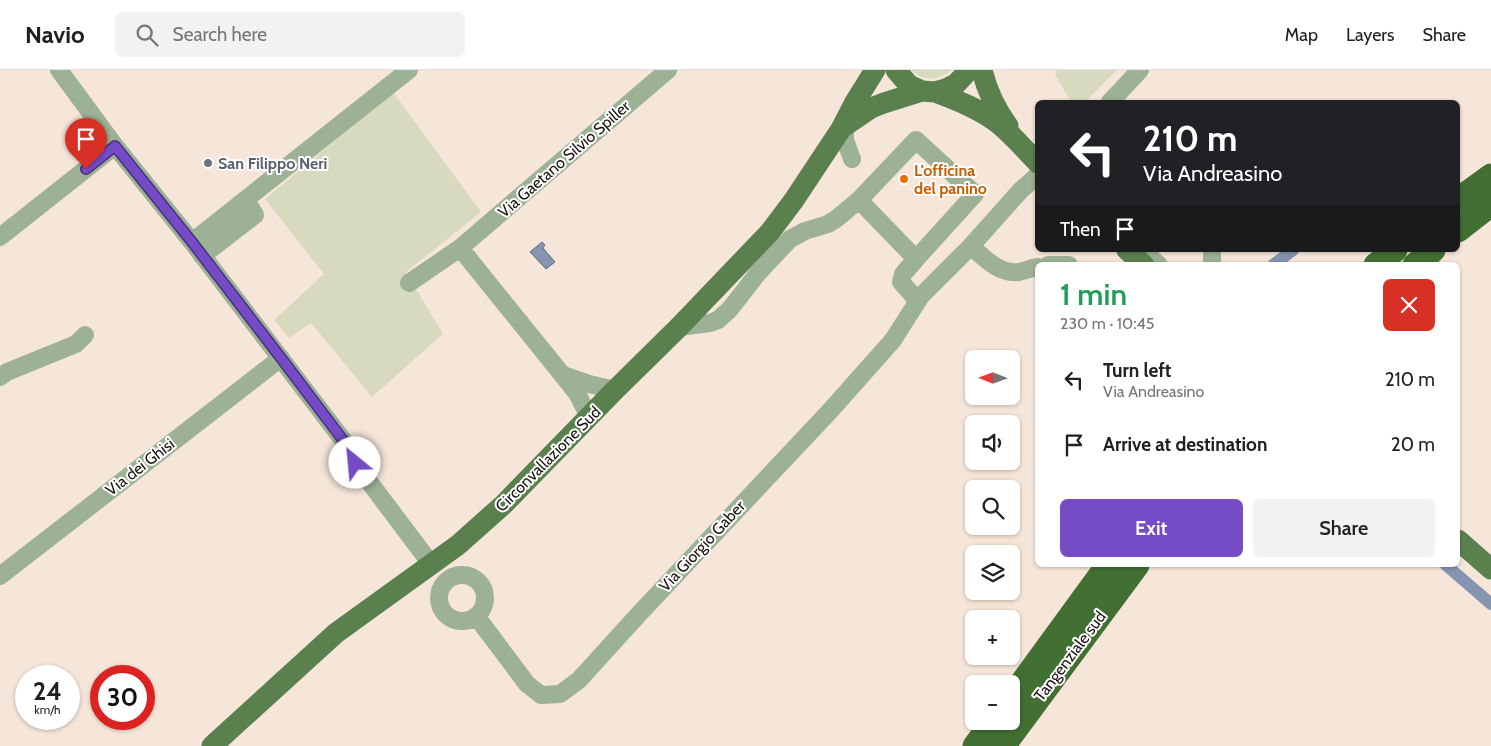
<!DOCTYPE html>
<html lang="en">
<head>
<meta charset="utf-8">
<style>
	body { margin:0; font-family:Cabin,sans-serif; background:#f2f2f2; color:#202124; height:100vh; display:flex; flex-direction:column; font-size:19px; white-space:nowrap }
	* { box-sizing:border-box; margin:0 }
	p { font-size:16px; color:#757577 }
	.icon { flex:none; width:28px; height:28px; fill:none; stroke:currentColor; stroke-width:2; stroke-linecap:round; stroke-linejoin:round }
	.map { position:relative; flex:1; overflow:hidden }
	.side { position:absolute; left:1035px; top:192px; width:425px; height:305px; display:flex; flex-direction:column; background:#fff; border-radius:8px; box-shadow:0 1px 4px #0004 }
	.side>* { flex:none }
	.top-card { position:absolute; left:1035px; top:30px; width:425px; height:152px; border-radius:8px; box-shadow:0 1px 4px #0004; background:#202124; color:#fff; overflow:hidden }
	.needle { width:32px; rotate:271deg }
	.tools { position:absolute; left:965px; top:280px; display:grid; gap:10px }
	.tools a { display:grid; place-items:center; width:55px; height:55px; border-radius:8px; background:#fff; box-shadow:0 1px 4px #0004; font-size:25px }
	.speed { position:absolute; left:15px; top:595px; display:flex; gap:10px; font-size:25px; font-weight:700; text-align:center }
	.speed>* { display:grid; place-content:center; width:65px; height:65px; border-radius:50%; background:#fff; box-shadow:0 1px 4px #0004; line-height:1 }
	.speed small { font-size:12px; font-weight:400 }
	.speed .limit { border:8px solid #d22; background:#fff; color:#111 }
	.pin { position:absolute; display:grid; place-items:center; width:42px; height:42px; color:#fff; margin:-51px -21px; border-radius:50% 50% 50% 0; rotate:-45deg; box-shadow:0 0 5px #0007 }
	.pin .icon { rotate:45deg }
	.me { position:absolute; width:55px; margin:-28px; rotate:332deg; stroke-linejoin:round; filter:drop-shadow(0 0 4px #0008) }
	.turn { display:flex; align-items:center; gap:18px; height:105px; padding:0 25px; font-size:22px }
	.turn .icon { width:65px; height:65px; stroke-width:2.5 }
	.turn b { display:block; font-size:35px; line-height:42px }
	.then { display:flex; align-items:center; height:48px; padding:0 25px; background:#0003; gap:10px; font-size:19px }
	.round { display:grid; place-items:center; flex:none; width:52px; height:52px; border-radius:8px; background:#f2f2f2 }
	.head { display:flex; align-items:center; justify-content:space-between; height:85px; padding:0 25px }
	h1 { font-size:30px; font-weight:600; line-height:38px; color:#1e9e55 }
	.primary-button { display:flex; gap:10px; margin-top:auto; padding:10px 25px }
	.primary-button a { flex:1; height:58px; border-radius:8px; background:#754cc5; color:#fff; font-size:20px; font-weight:600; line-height:58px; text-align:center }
	.primary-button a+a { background:#f2f2f2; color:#202124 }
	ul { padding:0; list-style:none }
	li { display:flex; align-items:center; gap:15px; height:65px; padding:0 25px }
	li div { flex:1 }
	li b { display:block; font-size:19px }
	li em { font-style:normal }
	header { display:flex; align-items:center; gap:30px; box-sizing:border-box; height:70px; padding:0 25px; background:#fff; border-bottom:1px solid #e0e0e0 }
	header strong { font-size:24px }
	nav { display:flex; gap:28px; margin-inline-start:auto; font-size:18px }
	.search { width:350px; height:45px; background:#f2f2f2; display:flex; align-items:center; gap:12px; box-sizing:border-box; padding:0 18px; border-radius:8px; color:#757577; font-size:19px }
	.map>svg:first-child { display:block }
	.green { fill:#d8dac0 }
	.water { fill:#8594af; stroke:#646d7f }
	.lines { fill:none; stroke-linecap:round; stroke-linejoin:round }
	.canal { stroke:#8594af; stroke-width:12 }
	.minor { stroke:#9cb195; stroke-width:18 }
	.major { stroke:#5a814d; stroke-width:21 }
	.highway { stroke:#426f32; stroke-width:25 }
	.route-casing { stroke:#4c3180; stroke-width:12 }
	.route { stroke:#754cc5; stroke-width:9 }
	.worship-dot { fill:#6b7280; stroke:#fff; stroke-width:2 }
	.food-dot { fill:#e8710a; stroke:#fff; stroke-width:2 }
	.labels { text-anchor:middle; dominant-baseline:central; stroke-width:4; stroke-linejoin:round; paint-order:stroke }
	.street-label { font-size:16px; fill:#18130e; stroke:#fff }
	.worship-label { font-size:16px; font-weight:bold; fill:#5b616d; stroke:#fff; text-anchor:start }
	.food-label { font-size:16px; font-weight:bold; fill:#c56008; stroke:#fff; text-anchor:start }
</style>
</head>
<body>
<header>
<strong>Navio</strong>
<div class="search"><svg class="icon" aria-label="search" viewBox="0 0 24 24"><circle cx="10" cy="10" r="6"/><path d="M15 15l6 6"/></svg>Search here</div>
<nav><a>Map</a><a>Layers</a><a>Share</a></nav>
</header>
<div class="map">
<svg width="1491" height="676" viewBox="0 0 1491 676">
	<rect width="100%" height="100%" fill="#f6e6d9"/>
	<path class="green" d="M911 0H952C939 10 923 12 911 0Z
		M1057 0H1117L1085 32H1071L1055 5Z
		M393 22 481 142 406 202 443 264 372 327 311 253 289 268 274 250 324 204 265 129Z"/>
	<path class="water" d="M542 172 545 175 543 178 555 192 546 199 530 182Z"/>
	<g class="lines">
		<path class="canal" d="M1273 195 1293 180
			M1446 495 1491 534"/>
		<path class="minor" d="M59 0 115 76 192 172 346 374 355 393 431 494
			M1110 32 1140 0
			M845 56V70L852 89
			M859 130 916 189 903 204 901 212 918 231
			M0 167 115 76
			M192 172 409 0
			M971 176C984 188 999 204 1018 202 1025 201 1031 198 1038 197
			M460 178 577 323 589 347
			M1142 180 1159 195
			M1212 180V195
			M202 186 255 145 246 130
			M1048 195H1069
			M409 213 460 178 668 0
			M679 257 710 253 718 250 730 239 758 203 790 169 805 161 828 154 836 149 859 130 916 70 975 124 916 189
			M563 305 589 314 615 320
			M0 307 7 302 76 274 85 265
			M439 528a23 23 0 1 1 46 0a23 23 0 1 1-46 0Z
			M0 506 281 288
			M476 546 527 614 541 625 560 624 579 610 638 545 829 342 893 270 921 226 971 176 1021 120 1038 105"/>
		<path class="major" d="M896 0 909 15 922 21
			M982 0C987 21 995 38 1008 56
			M935 22C956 30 977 38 995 51 1011 63 1024 79 1038 93
			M843 57 871 38 884 33 922 21 935 22 946 19 956 14 969 0
			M1127 180 1144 195
			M1458 470 1491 499
			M212 676 336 563 458 475 504 434 615 320 679 257 770 162 794 130 841 59 855 32 875 0"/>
		<path class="highway" d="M1458 130 1491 106
			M1458 160 1491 134
			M1376 195 1395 180
			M1415 195 1433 180
			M1011 628 1108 495
			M975 676 994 651
			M1003 676 1137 495"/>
	</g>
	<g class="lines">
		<g class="route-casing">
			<path id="route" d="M86 99 115 76 192 172 281 288 346 374 355 393"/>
		</g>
		<use href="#route" class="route"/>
	</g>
	<circle class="worship-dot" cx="208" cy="93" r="5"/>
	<circle class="food-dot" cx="904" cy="109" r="5"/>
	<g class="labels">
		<g class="street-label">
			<text transform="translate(564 89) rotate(-41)">Via Gaetano Silvio Spiller</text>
			<text transform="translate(548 389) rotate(-45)">Circonvallazione Sud</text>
			<text transform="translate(140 397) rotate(-38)">Via dei Ghisi</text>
			<text transform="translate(702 476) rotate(-47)">Via Giorgio Gaber</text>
			<text transform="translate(1070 586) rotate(-53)">Tangenziale sud</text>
		</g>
		<g class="worship-label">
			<text x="218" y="93">San Filippo Neri</text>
		</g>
		<g class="food-label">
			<text x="914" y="100">L'officina<tspan x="914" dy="18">del panino</tspan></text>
		</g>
	</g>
</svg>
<div class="tools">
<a><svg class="needle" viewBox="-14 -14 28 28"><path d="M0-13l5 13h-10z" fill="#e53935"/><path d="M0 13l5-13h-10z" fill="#757577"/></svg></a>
<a><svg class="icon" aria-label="sound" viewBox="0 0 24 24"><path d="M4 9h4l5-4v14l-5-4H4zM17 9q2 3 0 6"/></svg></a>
<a><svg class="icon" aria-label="search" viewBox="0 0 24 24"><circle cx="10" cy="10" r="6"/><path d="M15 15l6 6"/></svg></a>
<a><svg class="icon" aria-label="layers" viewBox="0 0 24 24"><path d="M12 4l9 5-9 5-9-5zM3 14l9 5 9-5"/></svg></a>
<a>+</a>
<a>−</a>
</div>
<div class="speed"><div>24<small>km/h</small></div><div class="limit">30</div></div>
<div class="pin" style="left:86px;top:99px;background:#d93025"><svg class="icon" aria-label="arrive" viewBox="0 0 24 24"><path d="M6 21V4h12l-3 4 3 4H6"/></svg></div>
<svg class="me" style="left:355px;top:393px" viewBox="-20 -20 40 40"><circle r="19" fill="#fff"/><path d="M0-13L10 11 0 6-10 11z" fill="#754cc5"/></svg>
<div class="top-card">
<div class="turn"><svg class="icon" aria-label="left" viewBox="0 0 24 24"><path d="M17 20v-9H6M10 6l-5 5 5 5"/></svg><div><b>210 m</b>Via Andreasino</div></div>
<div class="then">Then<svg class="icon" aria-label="arrive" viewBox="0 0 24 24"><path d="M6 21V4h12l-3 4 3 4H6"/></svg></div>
</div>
<section class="side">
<div class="head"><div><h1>1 min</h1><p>230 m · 10:45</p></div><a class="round" style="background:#d93025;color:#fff"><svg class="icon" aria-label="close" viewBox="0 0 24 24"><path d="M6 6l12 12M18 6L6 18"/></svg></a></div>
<ul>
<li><svg class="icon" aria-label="left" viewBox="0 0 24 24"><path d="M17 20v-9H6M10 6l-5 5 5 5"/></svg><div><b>Turn left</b><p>Via Andreasino</p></div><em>210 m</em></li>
<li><svg class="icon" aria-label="arrive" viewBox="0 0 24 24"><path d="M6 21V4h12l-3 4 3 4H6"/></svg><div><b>Arrive at destination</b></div><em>20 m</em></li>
</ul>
<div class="primary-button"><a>Exit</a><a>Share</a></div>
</section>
</div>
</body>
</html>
